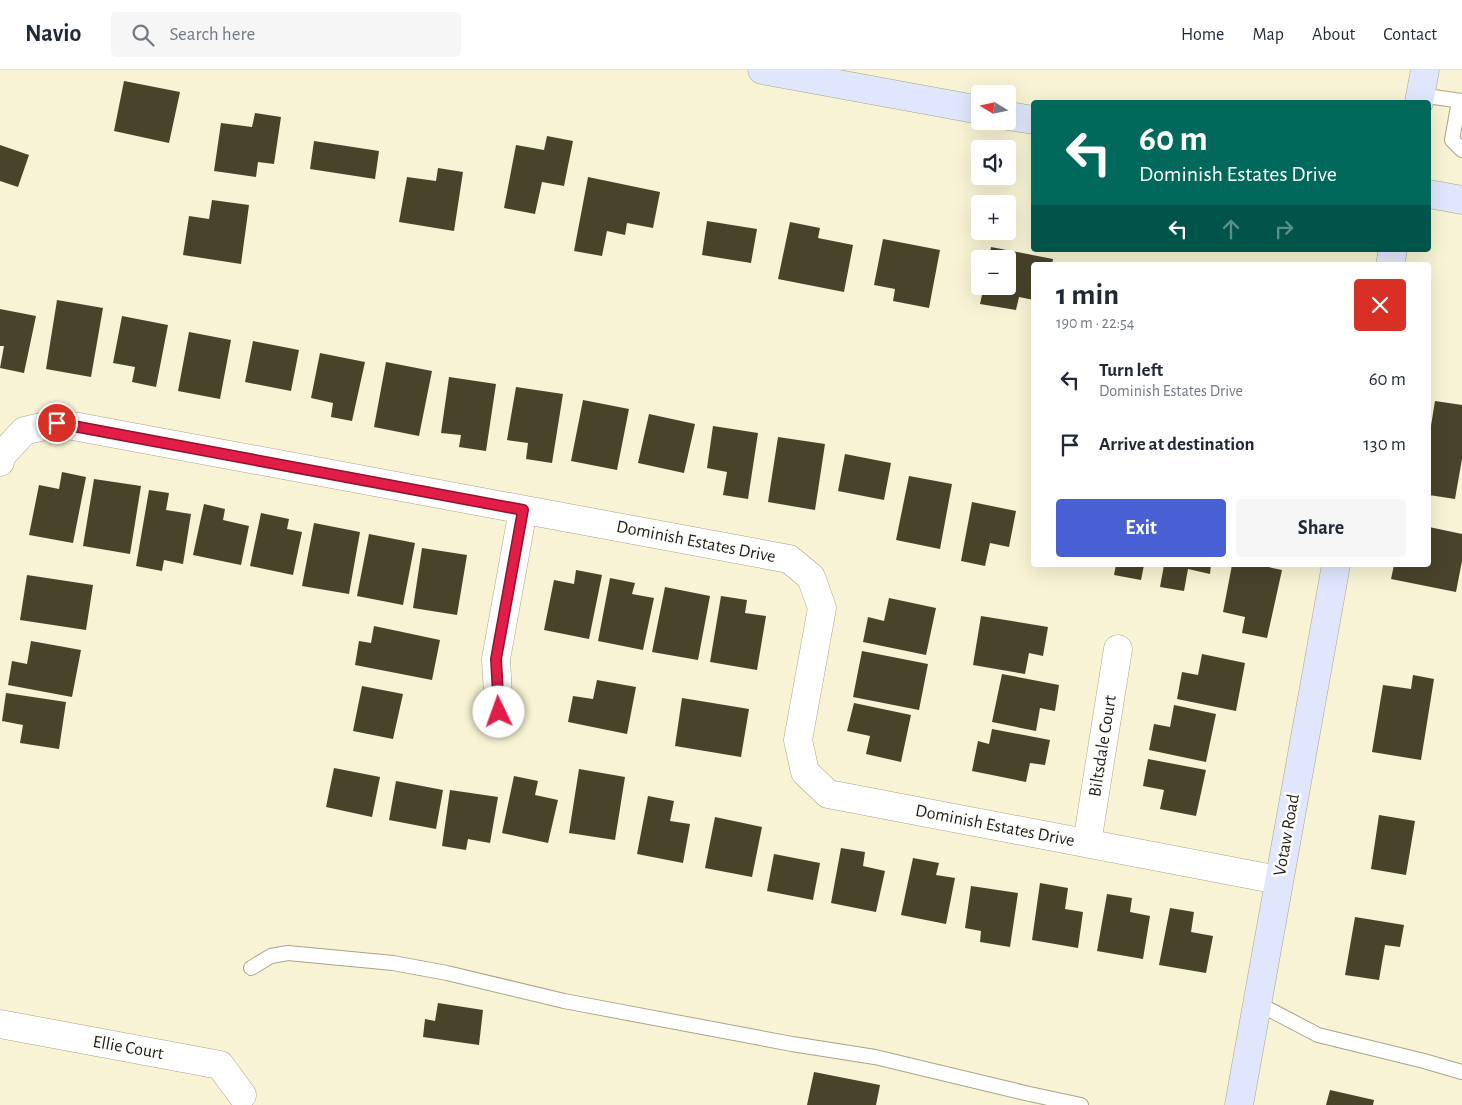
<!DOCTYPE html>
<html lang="en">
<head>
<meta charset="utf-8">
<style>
	body { margin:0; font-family:"Alegreya Sans",sans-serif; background:#f6f6f7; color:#1f2937; height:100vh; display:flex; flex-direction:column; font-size:19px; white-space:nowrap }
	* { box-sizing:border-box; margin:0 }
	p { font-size:16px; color:#747a83 }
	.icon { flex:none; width:28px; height:28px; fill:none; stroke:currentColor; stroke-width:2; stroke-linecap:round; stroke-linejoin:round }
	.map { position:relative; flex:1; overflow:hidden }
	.sheet { position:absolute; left:1031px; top:192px; width:400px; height:305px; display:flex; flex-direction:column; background:#fff; border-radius:5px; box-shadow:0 5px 20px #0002 }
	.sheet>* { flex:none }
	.top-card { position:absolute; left:1031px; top:30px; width:400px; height:152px; border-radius:5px; box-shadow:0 5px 20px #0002; background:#00695c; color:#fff; overflow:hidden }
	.needle { width:32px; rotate:280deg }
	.buttons { position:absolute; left:971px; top:15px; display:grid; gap:10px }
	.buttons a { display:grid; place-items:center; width:45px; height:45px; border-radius:5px; background:#fff; box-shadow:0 5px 20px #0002; font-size:25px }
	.pin { position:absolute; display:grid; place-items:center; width:42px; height:42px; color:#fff; margin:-21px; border:2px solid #fff; border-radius:50%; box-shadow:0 1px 5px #0007 }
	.me { position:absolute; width:55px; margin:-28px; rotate:357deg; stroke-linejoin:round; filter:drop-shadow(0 0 4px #0008) }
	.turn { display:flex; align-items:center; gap:18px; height:105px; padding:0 25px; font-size:22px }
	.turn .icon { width:65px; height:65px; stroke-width:2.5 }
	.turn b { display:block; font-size:35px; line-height:42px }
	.lanes { display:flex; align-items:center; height:48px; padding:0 25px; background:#0003; justify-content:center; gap:25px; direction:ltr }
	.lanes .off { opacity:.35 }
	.round { display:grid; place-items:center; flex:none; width:52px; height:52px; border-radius:5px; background:#f6f6f7 }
	.head { display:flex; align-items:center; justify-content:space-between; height:85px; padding:0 25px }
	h1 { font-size:30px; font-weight:700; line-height:38px }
	.primary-button { display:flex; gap:10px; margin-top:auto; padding:10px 25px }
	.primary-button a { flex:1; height:58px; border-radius:5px; background:#4860d4; color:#fff; font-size:20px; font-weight:700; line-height:58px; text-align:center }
	.primary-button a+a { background:#f6f6f7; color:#1f2937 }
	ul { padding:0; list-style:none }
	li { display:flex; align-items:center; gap:15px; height:65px; padding:0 25px }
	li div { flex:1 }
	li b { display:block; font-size:19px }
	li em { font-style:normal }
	header { display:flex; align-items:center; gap:30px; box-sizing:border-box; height:70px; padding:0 25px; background:#fff; border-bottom:1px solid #e0e1e3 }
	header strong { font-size:24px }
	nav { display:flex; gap:28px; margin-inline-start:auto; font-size:18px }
	.search { width:350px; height:45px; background:#f6f6f7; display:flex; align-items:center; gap:12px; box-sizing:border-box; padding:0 18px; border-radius:5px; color:#747a83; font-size:19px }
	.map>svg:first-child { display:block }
	.building { fill:#48442a }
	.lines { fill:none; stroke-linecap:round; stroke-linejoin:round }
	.lane-casing { stroke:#a8a487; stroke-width:16 }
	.street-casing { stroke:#a8a487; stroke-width:29 }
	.secondary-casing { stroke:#a8a487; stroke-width:29 }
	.lane { stroke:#fff; stroke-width:14 }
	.street { stroke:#fff; stroke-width:28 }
	.secondary { stroke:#e0e7fc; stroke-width:28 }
	.route-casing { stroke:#92132f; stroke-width:12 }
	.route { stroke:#e11d48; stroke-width:9 }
	.labels { text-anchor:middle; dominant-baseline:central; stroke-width:5; stroke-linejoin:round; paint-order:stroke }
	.street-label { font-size:18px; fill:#201e13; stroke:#fff }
</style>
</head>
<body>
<header>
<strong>Navio</strong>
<div class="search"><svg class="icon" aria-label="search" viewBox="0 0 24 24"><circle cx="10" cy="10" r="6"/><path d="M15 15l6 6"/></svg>Search here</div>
<nav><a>Home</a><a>Map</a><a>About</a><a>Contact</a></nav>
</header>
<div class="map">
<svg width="1462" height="1035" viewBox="0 0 1462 1035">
	<rect width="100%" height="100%" fill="#f7f3d4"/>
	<path class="building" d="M124 11 180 22 169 73 114 61Z
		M255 43 281 47 274 94 258 92 256 107 214 101 221 53 252 57Z
		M547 66 573 71 564 116 542 112 535 144 504 138 516 75 544 80Z
		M314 71 379 81 375 109 310 99Z
		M0 75 29 85 18 117 0 111Z
		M438 98 463 102 454 161 399 152 407 107 436 111Z
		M588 107 660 122 653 158 627 153 625 165 607 161 602 186 574 181Z
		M212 130 249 135 241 194 183 185 189 146 209 149Z
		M707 151 757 159 751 193 702 185Z
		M790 152 820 158 818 168 853 175 844 222 778 209Z
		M883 169 940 180 929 238 893 231 895 219 874 215Z
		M991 177 1053 189 1052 195H1034V230L1019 227 1016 240 980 234 984 216H1008V189H989Z
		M57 230 103 238 91 307 46 299Z
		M0 239 36 246 24 303 0 298 4 276H0Z
		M122 246 168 255 156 317 132 312 135 297 113 293Z
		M189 262 231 270 220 329 178 321Z
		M253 271 299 280 291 321 245 312Z
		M320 283 365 292 352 351 331 347 333 333 311 328Z
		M386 292 432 301 419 366 374 357Z
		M449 307 496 314 486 381 459 377 461 365 441 363Z
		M516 317 563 324 552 393 526 389 528 373 507 370Z
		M583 330 629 339 617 400 571 391Z
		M1435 331 1462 335V389L1455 429 1429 425V368Z
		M649 344 695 354 684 403 638 393Z
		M713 356 758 363 748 429 723 425 727 402 707 398Z
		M778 367 825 374 815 440 768 432Z
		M845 384 891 393 884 430 838 421Z
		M62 402 86 407 73 473 29 465 39 415 59 419Z
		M909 406 952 414 940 479 896 470Z
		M94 409 141 416 130 484 83 476Z
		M149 420 169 423 166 440 191 444 183 494 164 490 162 501 136 496Z
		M972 432 1016 441 1009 477 990 473 985 496 961 491Z
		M204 434 225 439 223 450 249 456 241 495 193 485Z
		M261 443 289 449 287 459 302 462 293 505 250 496Z
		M314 453 360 462 349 524 302 516Z
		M1429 457 1462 464V491L1456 522 1391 509 1394 495H1429Z
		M369 464 415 473 403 535 357 526Z
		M422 478 467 485 457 545 413 538Z
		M1116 495H1144L1141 510 1114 505Z
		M1164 495H1211L1210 504 1188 499 1184 521 1160 517Z
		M1232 495H1259L1282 500 1267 568 1242 563 1245 547 1223 542Z
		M576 500 602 505 589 569 544 560 554 510 574 514Z
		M27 505 93 515 86 560 20 550Z
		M610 508 635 513 632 524 654 528 643 580 598 571Z
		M665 517 710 526 698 590 652 582Z
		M721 526 747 530 745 543 766 546 757 600 710 592Z
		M889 528 936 538 926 585 863 572 868 547 884 551Z
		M981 546 1048 557 1043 586 1029 583 1025 604 973 595Z
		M374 556 440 570 432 610 355 595 359 571 371 573Z
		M31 571 81 580 72 627 8 615 12 591 27 594Z
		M862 581 928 594 919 640 853 627Z
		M1202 584 1245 593 1236 641 1177 629 1182 602 1198 605Z
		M1002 604 1059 615 1055 641 1040 638 1036 661 992 652Z
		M1413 605 1434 609 1421 690 1372 682 1383 615 1411 619Z
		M597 610 636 617 627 664 568 652 573 626 593 629Z
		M362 616 403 624 393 669 353 661Z
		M6 623 66 632 59 679 20 673 23 655 2 651Z
		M682 628 749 639 741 687 675 676Z
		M854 633 911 645 901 692 866 684 870 666 847 661Z
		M1174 635 1216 644 1206 692 1149 680 1154 654 1170 657Z
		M992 659 1050 670 1045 695 1030 693 1026 712 972 701 978 671 989 674Z
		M1148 689 1206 700 1196 746 1160 739 1164 720 1143 716Z
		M334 698 380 707 372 747 326 737Z
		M579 699 625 707 615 770 569 763Z
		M514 706 538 711 535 725 558 730 548 773 502 763Z
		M396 711 443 720 436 759 389 750Z
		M450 720 498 727 490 773 468 769 466 780 442 776Z
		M648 726 674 731 670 751 690 754 683 793 637 784Z
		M1379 745 1415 751 1406 805 1371 799Z
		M715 747 762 757 752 807 705 798Z
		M841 778 865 782 863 796 885 801 876 842 831 833Z
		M774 784 820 793 813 830 767 821Z
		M913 788 939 793 936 805 955 808 946 854 901 845Z
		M1040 813 1068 818 1065 839 1083 842 1078 878 1032 870Z
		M971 816 1018 823 1010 877 980 872 981 861 965 858Z
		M1107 824 1132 828 1130 842 1150 846 1143 889 1097 881Z
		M1170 838 1194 842 1191 862 1213 866 1206 903 1159 895Z
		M1355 847 1404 855 1400 877 1385 875 1379 910 1345 905Z
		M438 933 483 940 479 975 423 967 425 949 435 951Z
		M814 1002 880 1015 876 1035H807Z
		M1330 1020 1374 1030 1373 1035H1326Z"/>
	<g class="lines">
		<g class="lane-casing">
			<path id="lane" d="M1420 25 1462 31
				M1459 31 1452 70 1462 80
				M251 898 271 886 288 883 393 893 447 903 564 931 792 974 875 987 1025 1023 1081 1035
				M1257 933 1318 965 1424 991 1462 1002"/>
		</g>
		<g class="street-casing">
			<path id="street" d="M0 392 1 386 24 361 57 353 789 489 811 507 822 538 798 670 805 702 828 724 1279 810
				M499 642 496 589 523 440
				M1087 773 1118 579
				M0 954 220 995 242 1025"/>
		</g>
		<g class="secondary-casing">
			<path id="secondary" d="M762 0 980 40
				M1419 32 1425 0
				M1008 46 1034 50
				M1429 124 1462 130
				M1390 195 1393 180
				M1239 1035 1336 495"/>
		</g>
		<use href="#lane" class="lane"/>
		<use href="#street" class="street"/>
		<use href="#secondary" class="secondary"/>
	</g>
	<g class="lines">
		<g class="route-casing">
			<path id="route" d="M57 353 523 440 496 589 499 642"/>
		</g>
		<use href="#route" class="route"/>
	</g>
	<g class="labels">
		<g class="street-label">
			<text transform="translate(696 472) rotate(11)">Dominish Estates Drive</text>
			<text transform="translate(1103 676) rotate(-81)">Biltsdale Court</text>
			<text transform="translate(995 756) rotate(11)">Dominish Estates Drive</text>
			<text transform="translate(1287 765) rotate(-80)">Votaw Road</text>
			<text transform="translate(128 978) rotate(10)">Ellie Court</text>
		</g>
	</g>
</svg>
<div class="buttons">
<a><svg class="needle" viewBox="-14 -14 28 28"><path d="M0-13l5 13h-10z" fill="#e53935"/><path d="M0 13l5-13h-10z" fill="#747a83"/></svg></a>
<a><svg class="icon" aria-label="sound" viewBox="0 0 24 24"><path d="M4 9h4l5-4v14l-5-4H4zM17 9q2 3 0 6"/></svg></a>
<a>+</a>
<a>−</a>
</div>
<div class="pin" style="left:57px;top:353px;background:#d93025"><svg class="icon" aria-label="arrive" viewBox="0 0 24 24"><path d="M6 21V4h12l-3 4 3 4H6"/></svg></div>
<svg class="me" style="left:499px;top:642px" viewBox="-20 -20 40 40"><circle r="19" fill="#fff"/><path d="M0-13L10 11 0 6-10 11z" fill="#e11d48"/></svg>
<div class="top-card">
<div class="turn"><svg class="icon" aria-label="left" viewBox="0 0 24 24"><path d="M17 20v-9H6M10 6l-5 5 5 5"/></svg><div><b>60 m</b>Dominish Estates Drive</div></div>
<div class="lanes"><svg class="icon" aria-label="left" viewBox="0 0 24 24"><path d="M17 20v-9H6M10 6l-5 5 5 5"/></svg><svg class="icon off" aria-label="ahead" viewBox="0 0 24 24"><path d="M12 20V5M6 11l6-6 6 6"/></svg><svg class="icon off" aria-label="right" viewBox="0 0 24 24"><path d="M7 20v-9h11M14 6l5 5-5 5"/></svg></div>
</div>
<section class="sheet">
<div class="head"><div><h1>1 min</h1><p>190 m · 22:54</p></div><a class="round" style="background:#d93025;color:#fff"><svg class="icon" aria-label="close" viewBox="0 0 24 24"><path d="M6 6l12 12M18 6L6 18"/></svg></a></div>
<ul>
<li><svg class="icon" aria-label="left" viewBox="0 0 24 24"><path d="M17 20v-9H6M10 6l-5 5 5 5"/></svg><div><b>Turn left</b><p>Dominish Estates Drive</p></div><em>60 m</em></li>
<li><svg class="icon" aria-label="arrive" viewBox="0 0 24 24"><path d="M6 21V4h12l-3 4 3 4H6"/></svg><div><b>Arrive at destination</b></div><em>130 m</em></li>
</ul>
<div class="primary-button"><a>Exit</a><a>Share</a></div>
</section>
</div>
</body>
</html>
